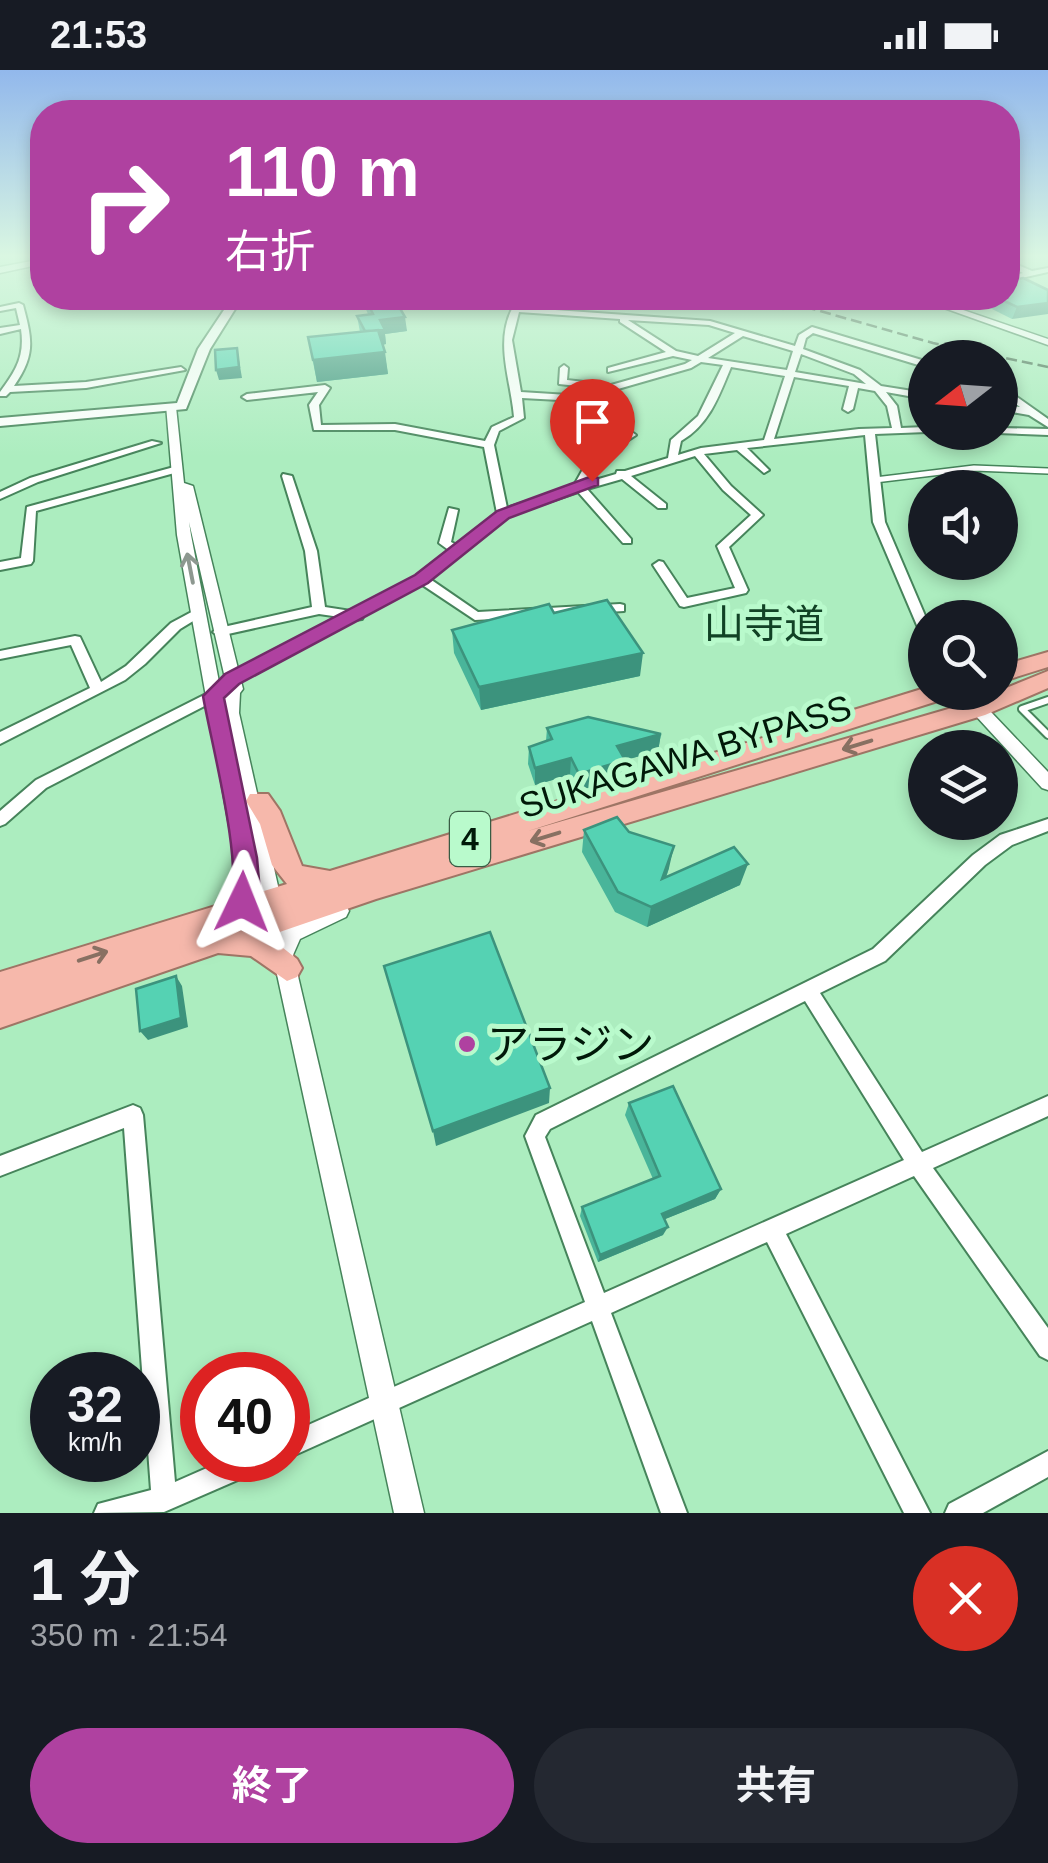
<!DOCTYPE html>
<html lang="ja">
<head>
<meta charset="utf-8">
<style>
	body { margin:0; font-family:Arial,"Noto Sans JP",sans-serif; background:#242831; color:#f1f3f6; height:100vh; display:flex; flex-direction:column; font-size:38px; white-space:nowrap }
	* { box-sizing:border-box; margin:0 }
	p { font-size:32px; color:#9ea1a6 }
	.icon { flex:none; width:55px; height:55px; fill:none; stroke:currentColor; stroke-width:2; stroke-linecap:round; stroke-linejoin:round }
	.map { position:relative; height:1443px; overflow:hidden }
	.panel { display:flex; flex-direction:column; background:#171b24; flex:1 }
	.panel>* { flex:none }
	.guide { position:absolute; left:30px; top:30px; width:990px; height:210px; border-radius:40px; box-shadow:0 5px 15px #0003; background:#af41a0; color:#fff; overflow:hidden }
	.needle { width:65px; rotate:253deg }
	.controls { position:absolute; left:908px; top:270px; display:grid; gap:20px }
	.controls a { display:grid; place-items:center; width:110px; height:110px; border-radius:50%; background:#171b24; box-shadow:0 5px 15px #0003; font-size:50px }
	.speed { position:absolute; left:30px; top:1282px; display:flex; gap:20px; font-size:50px; font-weight:700; text-align:center }
	.speed>* { display:grid; place-content:center; width:130px; height:130px; border-radius:50%; background:#171b24; box-shadow:0 5px 15px #0003; line-height:1 }
	.speed small { font-size:25px; font-weight:400 }
	.speed .limit { border:15px solid #d22; background:#fff; color:#111 }
	.pin { position:absolute; display:grid; place-items:center; width:85px; height:85px; color:#fff; margin:-102px -42px; border-radius:50% 50% 50% 0; rotate:-45deg; box-shadow:0 0 10px #0007 }
	.pin .icon { rotate:45deg }
	.me { position:absolute; width:110px; margin:-55px; rotate:2deg; stroke-linejoin:round; filter:drop-shadow(0 0 8px #0008) }
	.turn { display:flex; align-items:center; gap:35px; height:210px; padding:0 30px; font-size:45px }
	.turn .icon { width:130px; height:130px; stroke-width:2.5 }
	.turn b { display:block; font-size:70px; line-height:85px }
	.round { display:grid; place-items:center; flex:none; width:105px; height:105px; border-radius:52px; background:#242831 }
	.summary { display:flex; align-items:center; justify-content:space-between; height:170px; padding:0 30px }
	h1 { font-size:60px; font-weight:700; line-height:75px }
	.cta { display:flex; gap:20px; margin-top:auto; padding:20px 30px }
	.cta a { flex:1; height:115px; border-radius:60px; background:#af41a0; color:#fff; font-size:40px; font-weight:700; line-height:115px; text-align:center }
	.cta a+a { background:#242831; color:#f1f3f6 }
	.status { display:flex; justify-content:space-between; align-items:center; height:70px; padding:0 50px; background:#171b24; direction:ltr }
	.status svg { height:28px; fill:currentColor }
	.map>svg:first-child { display:block }
	.lines { fill:none; stroke-linecap:round; stroke-linejoin:round }
	.service-far1-casing { stroke:#46845b; stroke-width:8 }
	.service-casing { stroke:#46845b; stroke-width:10 }
	.minor-casing { stroke:#46845b; stroke-width:4 }
	.tertiary-casing { stroke:#46845b; stroke-width:3 }
	.secondary-casing { stroke:#46845b; stroke-width:4 }
	.trunk-casing { stroke:#9e7565; stroke-width:4 }
	.service-far1 { stroke:#fff; stroke-width:5 }
	.service { stroke:#fff; stroke-width:6 }
	.minor { fill:#fff; fill-rule:evenodd }
	.tertiary { fill:#fff; fill-rule:evenodd }
	.secondary { fill:#fff; fill-rule:evenodd }
	.trunk { fill:#f6b8ab; fill-rule:evenodd }
	.rail { stroke:#436b4f; stroke-width:2.5; stroke-dasharray:11 5; stroke-linecap:butt }
	.wall { fill:#49b59a }
	.shaded-wall { fill:#3c937d }
	.building { fill:#55d2b3; stroke:#3c937d; stroke-width:2.5 }
	.oneway { stroke:#8d9890 }
	.oneway2 { stroke:#887062 }
	.route { fill:#af41a0; stroke:#722a68; stroke-width:2.5 }
	.poi-dot { fill:#af41a0; stroke:#b9facc; stroke-width:4 }
	.labels { text-anchor:middle; dominant-baseline:central; stroke-width:10; stroke-linejoin:round; paint-order:stroke }
	.shield { fill:#b9facc; stroke:#385c44; stroke-width:2.5 }
	.shield-label { font-size:32px; font-weight:bold; fill:#011909 }
	.street-label { font-size:35px; fill:#011909; stroke:#b9facc }
	.quarter-label { font-size:40px; fill:#114225; stroke:#b9facc }
	.near-poi-label { font-size:42px; fill:#011909; stroke:#b9facc; text-anchor:start }
</style>
</head>
<body>
<div class="status"><b>21:53</b><svg viewBox="0 0 49 12"><path d="M0 12V9h3v3zM5 12V6h3v6zM10 12V3h3v9zM15 12V0h3v12zM26 1h20v11H26zM47 4h2v5h-2z"/></svg></div>
<div class="map">
<svg width="1048" height="1443" viewBox="0 0 1048 1443">
	<rect width="100%" height="100%" fill="#acedbf"/>
	<g class="lines">
		<g class="service-far1-casing">
			<path id="service-far1" d="M875 410 974 398 1048 401"/>
		</g>
		<g class="service-casing">
			<path id="service" d="M1048 630 1022 639 1048 665"/>
		</g>
		<g class="minor-casing">
			<path id="minor" d="M1008 191 1032 201 1048 198V202L1008 211V207L1023 203 1008 196Z
				M19 233 23 235C32 269 36 285 14 316L86 312 181 297 185 300 86 318 10 322 6 326H0V322C16 301 25 286 21 259L0 264V258L20 255 16 238 0 241V237Z
				M513 237 710 251 795 276 799 265 812 257 925 291V297L813 263 806 268 803 279 860 300 881 316 925 323V329L886 322 897 336 901 358 925 357 927 362 875 364 885 452 926 548 925 564 919 560 873 452 865 365 747 378 769 400 764 403 737 380 704 384 731 416 763 445 729 477 748 520 746 523 684 537 680 536 653 495 659 491 663 492 687 528 735 518 717 476 751 445 723 420 695 386 631 406 666 434V438H658L622 409 587 419 631 469V473H623L578 422 507 446 430 509 478 542 620 534 624 535V541L475 550 421 514 364 545 362 549 355 550 237 612 218 629 46 718 5 754 0 756V741L36 710 208 623 227 606 340 547 319 544 219 566 213 562 219 558 312 537 305 481 282 406 283 404 292 406 317 481 325 537 351 541 418 506 450 481 439 473 449 438 458 440 451 472 457 475 497 443 484 377 395 360H314L309 335 318 322 247 330 242 327 247 324 325 315 330 318 319 335 321 355 395 354 485 371 492 357 514 347C511 310 494 272 513 237ZM519 242 620 249V252L666 282 608 298V302L673 286 692 290 685 294 597 319 593 313 567 310 568 298 564 295 560 298 559 314 587 317 590 323 584 326 521 322 512 270ZM628 250 709 255 735 263 698 286 676 281ZM743 266 793 281 787 300 708 288ZM801 284 854 304 866 314 795 302ZM701 292 723 295 698 346 671 370 668 388 625 401H617L616 404 585 413 599 389 636 365 589 331 604 323 691 298ZM731 297 785 306 764 370 701 378 678 385 681 371C709 355 719 326 731 297ZM794 307 849 316 843 339 848 342 853 339 858 318 875 321 887 336 892 358 859 359 774 369ZM522 328 578 331 624 365 591 385 573 417 507 438 494 375 499 361 524 348Z
				M1000 315 1048 349V357L1029 345 1000 340V334L1020 337 1000 322Z
				M1000 358 1048 359V365L997 363 1000 362Z
				M152 371 161 373 38 412 0 429V422L30 408Z
				M174 397 178 398V402L36 441 33 491 31 494 0 500V492L21 488 27 437Z
				M199 538 205 542 203 545 180 559 145 594 125 610 0 674V662L90 618 71 575 0 589V581L75 566 80 567 101 612 126 596 171 553Z
				M1048 749V761L1012 775 985 795 885 891 820 923 922 1082 1048 1026V1046L933 1098 1048 1258V1290L1040 1286 914 1106 786 1164 930 1443H904L767 1172 611 1243 687 1443H661L592 1251 288 1388V1364L585 1232 525 1066 536 1045 873 879 973 785 1000 765ZM805 931 904 1090 604 1223 545 1067 550 1059Z
				M133 1035 140 1038 143 1045 175 1412 225 1390H266L263 1399 164 1442 94 1443 98 1434 151 1420 124 1058 0 1106V1086Z
				M1048 1381V1407L983 1443H945L949 1434Z"/>
		</g>
		<g class="tertiary-casing">
			<path id="tertiary" d="M42 189V194L0 203V197Z
				M916 228H928L1048 269V275Z
				M166 335 176 337 184 413 193 416 243 619 240 623 239 643 287 856 339 833 346 835 349 841 346 847 300 869 293 885 424 1443H394L265 849 253 848 235 788 177 465ZM189 452 225 608 223 633 191 465Z
				M954 622H972L1048 702V720L1042 718Z"/>
		</g>
		<g class="secondary-casing">
			<path id="secondary" d="M232 228H242L210 279 186 339 0 356V348L177 333 198 279Z"/>
		</g>
		<g class="trunk-casing">
			<path id="trunk" d="M1048 582V597L1000 612V596Z
				M1048 601V618L985 645 376 829 268 866 297 889 302 898 297 907 287 911 251 886 218 883 0 958V902L287 814 272 795 260 754 246 731 250 724H268L280 741 302 796 330 801 925 618V622H950L947 628 528 761 969 633Z"/>
		</g>
		<use href="#service-far1" class="service-far1"/>
		<use href="#service" class="service"/>
		<use href="#minor" class="minor"/>
		<use href="#tertiary" class="tertiary"/>
		<use href="#secondary" class="secondary"/>
		<use href="#trunk" class="trunk"/>
		<path class="rail" d="M742 228 787 240
			M774 228 933 273 1048 297"/>
	</g>
	<path class="wall" d="M1048 220 1012 249 986 236 976 238 956 228H1008Z
		M361 228H394L407 261 385 264 386 274 383 275 388 304 317 312 308 267 360 262 357 246 368 244Z
		M876 228H908L896 234Z
		M554 543 640 606 481 640 454 583 452 560Z
		M547 658 661 664 658 681 625 690 623 707 578 721 570 705 535 715 528 694 529 677 546 671Z
		M584 760 629 762 669 798 666 808 740 815 647 857 615 842 582 782Z
		M629 1033 721 1119 715 1129 665 1149 663 1165 598 1192 580 1146 582 1137 653 1109 625 1045Z"/>
	<path class="shaded-wall" d="M980 228H990L986 236 976 238Z
		M1048 233V244L1012 249 1017 237Z
		M405 247 407 261 385 264 386 274 367 277 380 250Z
		M237 278 242 308 219 310 216 300Z
		M385 282 388 304 317 312 313 290Z
		M643 583 640 606 481 640 479 617Z
		M661 664 658 681 615 693 617 676Z
		M571 688 570 705 535 715V698Z
		M625 690 623 707 578 721 579 704Z
		M674 776 669 798 658 830 662 809Z
		M748 794 740 815 647 857 651 837Z
		M176 906 182 916 188 957 148 970 140 961Z
		M550 1018 549 1033 436 1076 433 1061Z
		M721 1119 715 1129 658 1152 662 1144Z
		M668 1157 663 1165 598 1192 600 1185Z"/>
	<path class="building" d="M1023 208 1048 220V233L1017 237 998 228H1008V211Z
		M365 228H394L405 247 380 250 385 260 365 261 357 246 373 244Z
		M378 260 385 282 313 290 308 267Z
		M237 278 239 297 216 300 215 280Z
		M607 530 643 583 479 617 452 560 549 534 554 543Z
		M588 647 661 664 617 676 625 690 579 704 571 688 535 698 529 677 552 669 547 658Z
		M617 747 629 762 674 776 662 809 734 777 748 794 651 837 618 822 584 760Z
		M490 862 550 1018 433 1061 384 896Z
		M176 906 181 948 140 961 136 919Z
		M673 1016 721 1119 662 1144 668 1157 600 1185 582 1137 660 1106 629 1033Z"/>
	<defs><path id="oneway-shaft" d="M-6 0H5M1.5-3L5.5 0L1.5 3" fill="none" stroke-width="1.6" stroke-linecap="round" stroke-linejoin="round" transform="scale(2.5)"/></defs>
	<use class="oneway" href="#oneway-shaft" transform="translate(190 498) rotate(-101)"/>
	<g class="oneway2">
		<use href="#oneway-shaft" transform="translate(857 675) rotate(163)"/>
		<use href="#oneway-shaft" transform="translate(545 767) rotate(163)"/>
		<use href="#oneway-shaft" transform="translate(93 886) rotate(-18)"/>
	</g>
	<linearGradient id="sky" x2="0" y2="1"><stop stop-color="#92b8ec"/><stop offset="0.48" stop-color="#daf7e2"/><stop offset="1" stop-color="#daf7e2" stop-opacity="0"/></linearGradient>
	<rect width="1048" height="387" fill="url(#sky)"/>
	<path class="route" d="M592 406 598 408V415L509 448 428 513 239 614 224 628 257 788 260 822 251 840 242 843 233 840 229 832C245 800 210 668 203 626L225 604 415 505 497 441Z"/>
	<circle class="poi-dot" cx="467" cy="974" r="10"/>
	<g class="labels">
		<rect class="shield" x="450" y="742" width="40" height="54" rx="8"/>
		<g class="shield-label">
			<text x="470" y="769">4</text>
		</g>
		<g class="street-label">
			<text transform="translate(685 686) rotate(-17)">SUKAGAWA BYPASS</text>
		</g>
		<g class="quarter-label">
			<text x="764" y="554">山寺道</text>
		</g>
		<g class="near-poi-label">
			<text x="487" y="974">アラジン</text>
		</g>
	</g>
</svg>
<div class="controls">
<a><svg class="needle" viewBox="-14 -14 28 28"><path d="M0-13l5 13h-10z" fill="#e53935"/><path d="M0 13l5-13h-10z" fill="#9ea1a6"/></svg></a>
<a><svg class="icon" aria-label="sound" viewBox="0 0 24 24"><path d="M4 9h4l5-4v14l-5-4H4zM17 9q2 3 0 6"/></svg></a>
<a><svg class="icon" aria-label="search" viewBox="0 0 24 24"><circle cx="10" cy="10" r="6"/><path d="M15 15l6 6"/></svg></a>
<a><svg class="icon" aria-label="layers" viewBox="0 0 24 24"><path d="M12 4l9 5-9 5-9-5zM3 14l9 5 9-5"/></svg></a>
</div>
<div class="speed"><div>32<small>km/h</small></div><div class="limit">40</div></div>
<div class="pin" style="left:592px;top:411px;background:#d93025"><svg class="icon" aria-label="arrive" viewBox="0 0 24 24"><path d="M6 21V4h12l-3 4 3 4H6"/></svg></div>
<svg class="me" style="left:242px;top:832px" viewBox="-20 -20 40 40"><path d="M0-17L14 15 0 8-14 15z" fill="#af41a0" stroke="#fff" stroke-width="4"/></svg>
<div class="guide">
<div class="turn"><svg class="icon" aria-label="right" viewBox="0 0 24 24"><path d="M7 20v-9h11M14 6l5 5-5 5"/></svg><div><b>110 m</b>右折</div></div>
</div>
</div>
<section class="panel">
<div class="summary"><div><h1>1 分</h1><p>350 m · 21:54</p></div><a class="round" style="background:#d93025;color:#fff"><svg class="icon" aria-label="close" viewBox="0 0 24 24"><path d="M6 6l12 12M18 6L6 18"/></svg></a></div>
<div class="cta"><a>終了</a><a>共有</a></div>
</section>
</body>
</html>
